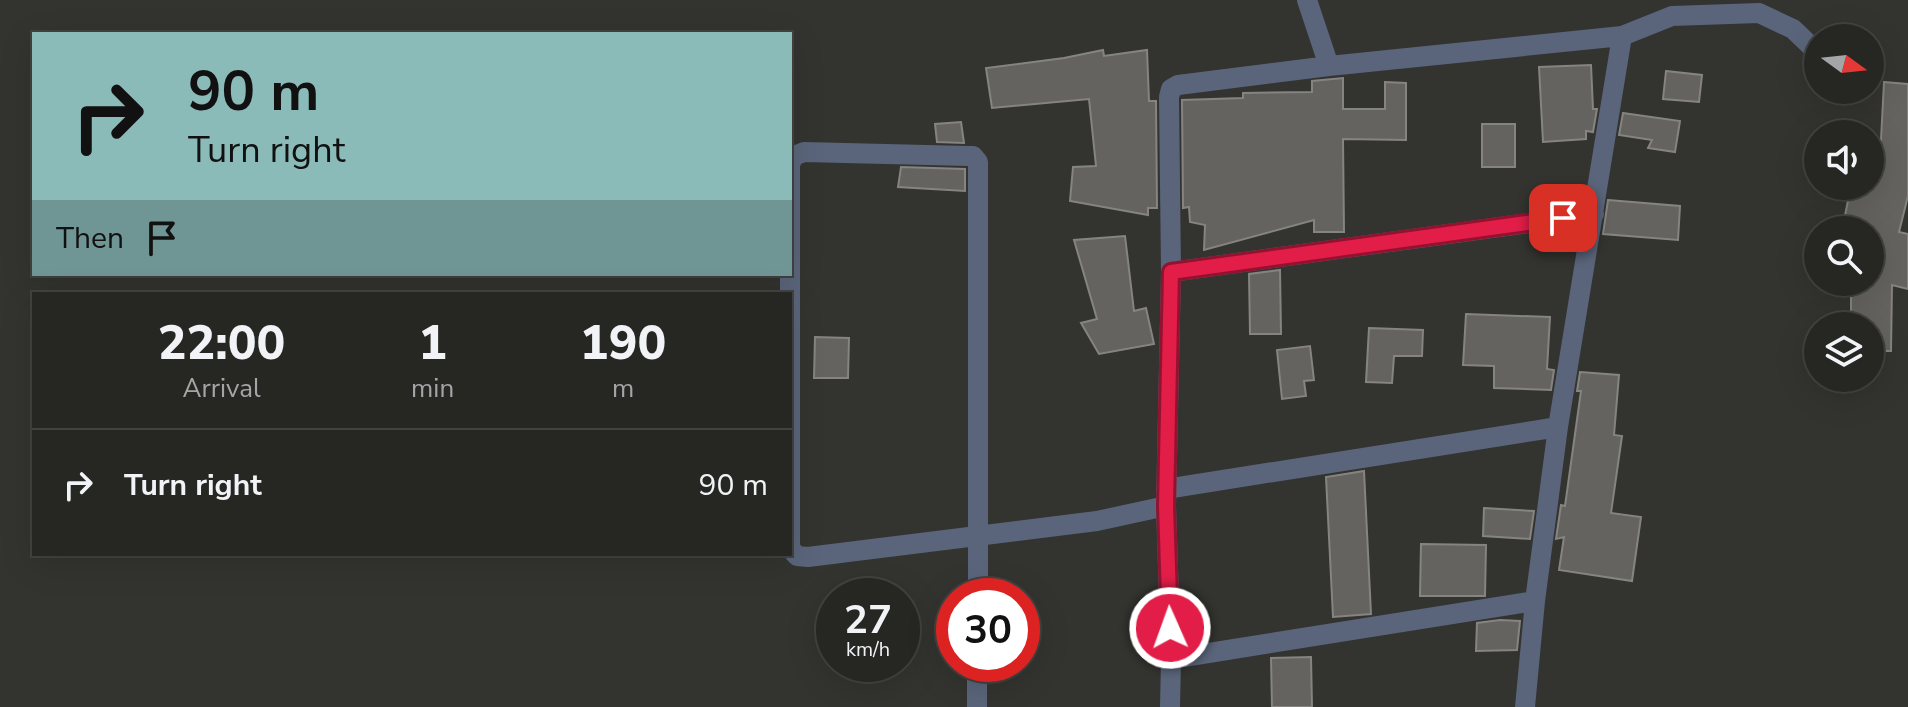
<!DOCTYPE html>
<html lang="en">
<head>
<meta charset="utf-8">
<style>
	body { margin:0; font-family:"Nunito Sans",sans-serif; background:#2e2e2b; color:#f1f3f6; height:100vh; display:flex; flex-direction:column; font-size:30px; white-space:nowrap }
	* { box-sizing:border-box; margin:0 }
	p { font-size:26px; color:#a4a5a6 }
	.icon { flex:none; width:44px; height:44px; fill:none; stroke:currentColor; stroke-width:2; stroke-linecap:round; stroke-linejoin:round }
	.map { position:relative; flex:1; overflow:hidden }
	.sheet { position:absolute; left:32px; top:292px; width:760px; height:264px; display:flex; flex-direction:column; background:#262623; border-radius:0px; box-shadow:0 8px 32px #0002,0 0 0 2px #424341 }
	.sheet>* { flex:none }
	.hud { position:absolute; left:32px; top:32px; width:760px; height:244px; border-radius:0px; box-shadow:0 8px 32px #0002,0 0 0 2px #424341; background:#8bbbb9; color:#111; overflow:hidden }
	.needle { width:52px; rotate:105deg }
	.tools { position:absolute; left:1804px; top:24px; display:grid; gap:16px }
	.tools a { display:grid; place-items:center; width:80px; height:80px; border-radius:50%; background:#262623; box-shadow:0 8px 32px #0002,0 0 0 2px #424341; font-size:40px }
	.speed { position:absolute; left:816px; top:578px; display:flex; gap:16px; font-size:40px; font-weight:700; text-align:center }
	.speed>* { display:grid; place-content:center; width:104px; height:104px; border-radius:50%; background:#262623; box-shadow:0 8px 32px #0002,0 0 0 2px #424341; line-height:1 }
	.speed small { font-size:20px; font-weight:400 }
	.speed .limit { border:12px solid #d22; background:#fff; color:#111 }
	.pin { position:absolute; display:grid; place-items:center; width:68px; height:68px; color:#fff; margin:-34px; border-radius:16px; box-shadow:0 4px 12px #0006 }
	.me { position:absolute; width:88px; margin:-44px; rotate:358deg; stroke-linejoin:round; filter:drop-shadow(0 0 6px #0008) }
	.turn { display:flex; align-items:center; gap:28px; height:168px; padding:0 24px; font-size:36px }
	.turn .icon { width:104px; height:104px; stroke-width:2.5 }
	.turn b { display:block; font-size:56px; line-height:68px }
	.then { display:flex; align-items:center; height:76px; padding:0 24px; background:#0003; gap:16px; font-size:30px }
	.eta { display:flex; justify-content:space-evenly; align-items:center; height:136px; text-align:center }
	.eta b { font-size:48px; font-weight:800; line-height:56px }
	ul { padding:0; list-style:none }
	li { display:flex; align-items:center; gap:24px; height:112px; padding:0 24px; border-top:2px solid #424341 }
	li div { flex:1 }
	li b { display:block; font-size:30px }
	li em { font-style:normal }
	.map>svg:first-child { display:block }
	.building { fill:#64635f; stroke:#858480; stroke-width:2 }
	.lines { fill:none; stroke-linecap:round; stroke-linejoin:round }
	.street { stroke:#5a657b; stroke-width:20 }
	.route-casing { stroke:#92132f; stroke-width:20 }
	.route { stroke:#e11d48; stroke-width:14 }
</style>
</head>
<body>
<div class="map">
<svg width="1908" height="707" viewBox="0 0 1908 707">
	<rect width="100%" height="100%" fill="#33332f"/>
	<path class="building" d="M1103 50 1104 56 1147 50 1149 101H1156L1157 208H1148V215L1070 201 1073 167 1096 166 1089 99 992 108 986 68 1064 58Z
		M1591 65 1593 109H1597L1593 132 1586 131V139L1543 142 1539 67Z
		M1666 71 1702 75 1699 102 1663 99Z
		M1343 78V109H1385V82L1406 83V140L1343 139 1344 232H1314V220L1204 250 1205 225 1190 222 1189 207 1183 208 1182 100 1243 98V93L1312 92V81Z
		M1884 82 1908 84V196L1899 232 1908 234V289L1892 285 1891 351H1870V326H1851V282H1870V230H1842L1851 186H1870V144L1881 140Z
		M1623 113 1680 121 1675 152 1648 148 1652 140 1619 135Z
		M961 122 964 143 937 142 935 124Z
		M1482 124H1515V167H1482Z
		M901 167 965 169V191L898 187Z
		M1608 200 1680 206 1678 240 1603 234Z
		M1125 236 1134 311 1146 308 1154 344 1099 354 1081 323 1097 319 1074 240Z
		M1280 270 1281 334H1250L1249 274Z
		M1466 314 1550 317 1547 369 1554 370 1551 390 1494 388V366L1463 365Z
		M1369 328 1423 330 1422 356H1394L1392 383 1366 382Z
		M815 337 849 338 848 378H814Z
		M1310 346 1314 380 1304 381 1306 396 1282 399 1277 350Z
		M1580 372 1619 375 1614 435 1622 436 1611 513 1641 517 1632 581 1559 570 1564 537 1556 539 1561 505 1565 506 1581 391H1577Z
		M1364 471 1371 614 1333 617 1326 477Z
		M1484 508 1534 511 1530 539 1483 536Z
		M1421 544 1486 545 1485 596H1420Z
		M1500 620 1520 621 1517 650 1476 651 1477 623Z
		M1311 657 1312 707H1272L1271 658Z"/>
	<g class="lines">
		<path class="street" d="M1307 0 1329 66
			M1171 272 1594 214
			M1166 489 1558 427
			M978 596V162L973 156H968L804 152 794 156 790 164V548L797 556 808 557 1097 521 1166 506
			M1171 659 1535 601
			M977 707V664
			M1170 707 1171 659 1166 506 1171 272 1169 97 1171 89 1178 85 1329 66 1622 36 1672 16 1759 13 1793 29 1816 51
			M1525 707 1535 601 1558 427 1622 36"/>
	</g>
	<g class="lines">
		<g class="route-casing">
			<path id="route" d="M1170 628 1166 506 1171 272 1563 218"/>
		</g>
		<use href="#route" class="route"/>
	</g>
</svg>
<div class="tools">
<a><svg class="needle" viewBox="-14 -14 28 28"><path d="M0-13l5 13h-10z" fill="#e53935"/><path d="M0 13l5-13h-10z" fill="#a4a5a6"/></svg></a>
<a><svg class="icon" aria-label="sound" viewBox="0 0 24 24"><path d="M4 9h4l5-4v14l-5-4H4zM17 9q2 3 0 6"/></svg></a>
<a><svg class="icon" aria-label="search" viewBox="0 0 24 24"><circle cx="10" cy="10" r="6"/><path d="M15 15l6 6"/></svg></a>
<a><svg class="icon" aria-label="layers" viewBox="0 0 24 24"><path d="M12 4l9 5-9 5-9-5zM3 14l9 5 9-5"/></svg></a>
</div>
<div class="speed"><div>27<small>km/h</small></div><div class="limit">30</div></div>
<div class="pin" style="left:1563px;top:218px;background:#d93025"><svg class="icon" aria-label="arrive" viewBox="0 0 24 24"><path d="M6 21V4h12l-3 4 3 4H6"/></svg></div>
<svg class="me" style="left:1170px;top:628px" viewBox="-20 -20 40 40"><circle r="17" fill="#e11d48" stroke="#fff" stroke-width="3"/><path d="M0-11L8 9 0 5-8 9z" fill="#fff"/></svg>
<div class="hud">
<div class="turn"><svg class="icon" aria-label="right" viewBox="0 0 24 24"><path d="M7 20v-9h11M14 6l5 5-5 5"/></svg><div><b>90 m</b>Turn right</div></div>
<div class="then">Then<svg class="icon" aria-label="arrive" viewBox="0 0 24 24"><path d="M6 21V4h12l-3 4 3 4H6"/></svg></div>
</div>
<section class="sheet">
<div class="eta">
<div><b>22:00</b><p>Arrival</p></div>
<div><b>1</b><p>min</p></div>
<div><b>190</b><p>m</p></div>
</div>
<ul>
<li><svg class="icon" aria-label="right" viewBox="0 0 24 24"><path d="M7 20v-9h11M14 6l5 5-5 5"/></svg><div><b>Turn right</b></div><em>90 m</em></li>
</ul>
</section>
</div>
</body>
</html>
